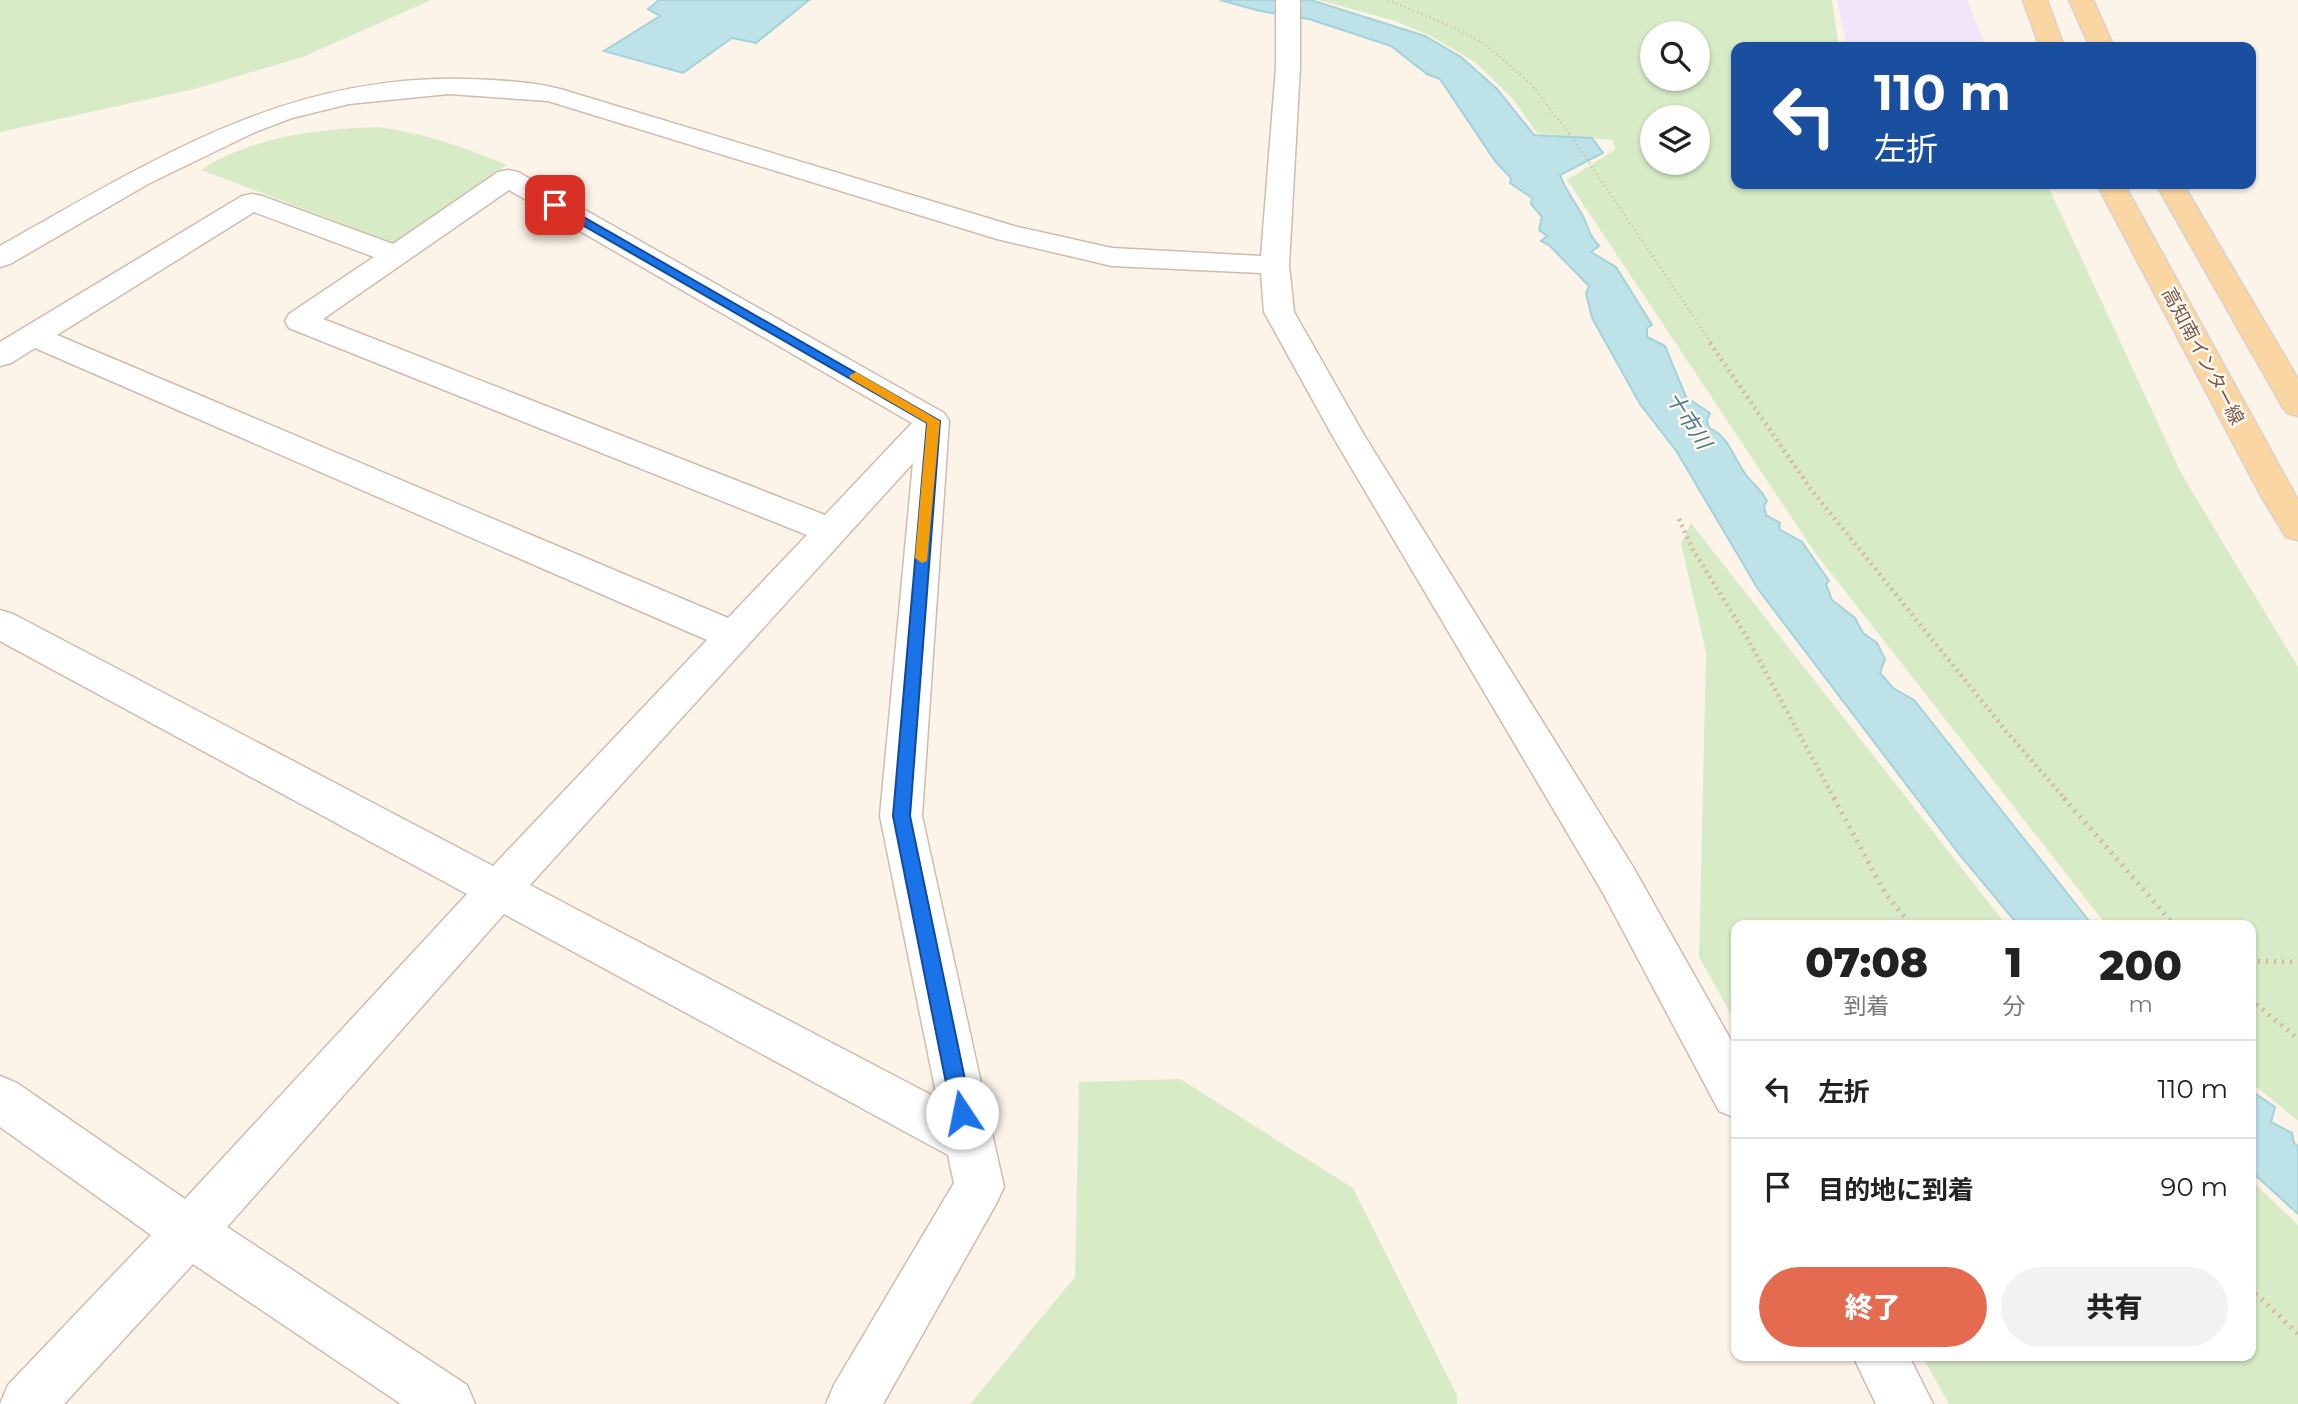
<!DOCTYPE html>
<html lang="ja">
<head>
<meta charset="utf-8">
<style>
	body { margin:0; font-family:Montserrat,"Noto Sans JP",sans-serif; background:#f2f2f2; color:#222; height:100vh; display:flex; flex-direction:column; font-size:26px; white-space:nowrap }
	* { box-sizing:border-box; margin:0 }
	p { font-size:23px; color:#767676 }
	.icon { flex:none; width:38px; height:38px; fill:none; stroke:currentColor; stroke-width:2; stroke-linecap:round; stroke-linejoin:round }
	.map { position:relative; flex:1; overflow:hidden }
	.side { position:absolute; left:1731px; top:920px; width:525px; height:441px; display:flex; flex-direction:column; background:#fff; border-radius:14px; box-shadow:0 2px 5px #0004 }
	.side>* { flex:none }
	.top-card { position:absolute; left:1731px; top:42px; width:525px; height:147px; border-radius:14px; box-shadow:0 2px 5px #0004; background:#1a4fa0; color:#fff; overflow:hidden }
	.tools { position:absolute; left:1640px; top:21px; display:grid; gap:14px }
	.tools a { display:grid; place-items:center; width:70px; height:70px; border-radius:50%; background:#fff; box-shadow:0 2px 5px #0004; font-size:35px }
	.pin { position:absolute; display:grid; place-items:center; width:60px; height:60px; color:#fff; margin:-30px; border-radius:14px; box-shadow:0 4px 10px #0006 }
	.me { position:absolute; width:77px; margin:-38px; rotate:349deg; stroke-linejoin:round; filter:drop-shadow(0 0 5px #0008) }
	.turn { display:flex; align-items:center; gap:24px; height:147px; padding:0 28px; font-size:32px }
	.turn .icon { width:91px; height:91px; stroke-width:2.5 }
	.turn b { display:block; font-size:49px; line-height:60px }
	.eta { display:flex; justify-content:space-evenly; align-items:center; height:119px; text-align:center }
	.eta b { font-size:42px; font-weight:800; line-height:49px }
	.primary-button { display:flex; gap:14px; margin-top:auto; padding:14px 28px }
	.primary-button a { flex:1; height:80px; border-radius:42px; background:#e56b50; color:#fff; font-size:28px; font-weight:800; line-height:80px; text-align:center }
	.primary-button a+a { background:#f2f2f2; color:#222 }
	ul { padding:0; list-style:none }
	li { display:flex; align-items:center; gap:21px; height:98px; padding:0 28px; border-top:2px solid #e0e0e0 }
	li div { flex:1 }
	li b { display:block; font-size:26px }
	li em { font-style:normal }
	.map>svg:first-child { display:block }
	.education { fill:#f1e5f9 }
	.green { fill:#d7ebc7; fill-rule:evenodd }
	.water { fill:#bde2e7; stroke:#a3d2d8; stroke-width:2 }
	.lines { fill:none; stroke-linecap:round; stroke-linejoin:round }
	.minor-casing { stroke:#cfbcae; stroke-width:3 }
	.major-casing { stroke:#d9d1cd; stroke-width:3 }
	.path-far2 { stroke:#d7b5a3; stroke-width:2.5; stroke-dasharray:1 3.5; stroke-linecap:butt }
	.path-far1 { stroke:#d7b5a3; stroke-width:4.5; stroke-dasharray:2 4.5; stroke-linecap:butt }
	.path { stroke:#d7b5a3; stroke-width:5; stroke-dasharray:2 6; stroke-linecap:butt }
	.minor { fill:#fff; fill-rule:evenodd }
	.major { fill:#fad6a3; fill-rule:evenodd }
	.route { fill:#1a73e8; stroke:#114b97; stroke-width:2 }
	.slow { fill:#f59e0b }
	.labels { text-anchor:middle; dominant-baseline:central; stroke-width:5; stroke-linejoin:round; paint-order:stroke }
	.street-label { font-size:19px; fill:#775a4c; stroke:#fff8f0 }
	.water-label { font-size:21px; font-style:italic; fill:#437b83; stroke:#fff8f0 }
</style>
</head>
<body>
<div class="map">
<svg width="2298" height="1404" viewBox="0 0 2298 1404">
	<rect width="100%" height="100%" fill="#fcf4e9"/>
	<path class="education" d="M1837 0H1967L1986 47H1847Z"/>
	<path class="green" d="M0 0H431L303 57 194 89 0 132Z
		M1319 0H1832L1839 47H1736V184H2047L2181 473 2298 667V1121L2251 1082 2250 926H2107L1816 554 1567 180 1616 149 1612 140 1537 133 1512 98 1475 62 1431 36 1395 21ZM1652 33H1698V79H1652ZM1698 117V163H1652V117Z
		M378 127C427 134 461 146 507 165L394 243 201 170C255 136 317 129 378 127Z
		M1691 523 2007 926H1736V1023L1699 957 1706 652 1681 544Z
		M1180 1079 1353 1188 1457 1395V1404H970L1075 1277 1079 1082Z
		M2251 1180 2298 1225V1404H1949L1922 1356H2250Z"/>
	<path class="water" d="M659 0H809L756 43 732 38 683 73 604 51 660 16 648 9Z
		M1220 0H1311L1425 36 1461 57 1497 89 1534 135 1592 138 1603 153 1560 175C1566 191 1575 202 1583 216 1590 230 1587 232 1599 246L1591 252 1616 267 1652 325 1647 328V337L1665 346 1686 397 1710 413 1707 420 1709 428C1730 437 1733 458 1746 475 1755 487 1759 486 1767 501L1764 506 1766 515 1780 523 1779 529 1802 542 1829 581 1826 584 1832 600 1855 618 1863 633 1877 643 1885 659 1880 673 1893 688 1914 700 2093 926H2019L1959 854 1758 589 1677 452 1640 404 1592 318 1586 293 1589 286 1549 245 1541 241 1547 236 1539 230 1542 217 1531 204 1532 198 1510 183 1511 178 1495 161 1440 79 1427 74 1391 46 1309 19 1260 11Z
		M2250 1090 2275 1107 2271 1122 2292 1133 2294 1143 2298 1146V1214L2251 1171Z"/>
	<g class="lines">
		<g class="minor-casing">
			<path id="minor" d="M1276 0H1300V67L1289 265 1294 312 1364 435 1633 867 1736 1049V1118L1719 1111 1603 893 1332 435 1264 312 1261 273 1112 266 997 239 548 101 449 94 349 104 292 118 255 132 148 184 10 264 0 267V246C152 161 283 75 465 79 496 80 529 81 560 89L1014 226 1112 248 1261 256 1276 67Z
				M508 170 518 172 944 413 949 421 922 816 1004 1187 996 1204 883 1404H826L834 1385 954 1183 948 1155 504 914 227 1227 467 1385 475 1404H401L193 1264 64 1404H0L8 1385 151 1235 0 1127V1076L17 1083 185 1199 467 894 0 641V610L13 614 493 866 707 640 35 348 11 363 0 366V342L242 196 252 194 262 196 393 244 498 172ZM509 190 912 423 825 515 323 319ZM254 212 374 257 289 314 285 321 289 328 807 535 728 618 57 335ZM913 463 880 816 937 1098 530 885Z
				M1853 1356H1909L1933 1404H1876Z"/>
		</g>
		<g class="major-casing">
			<path id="major" d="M2023 0H2047L2064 47H2040Z
				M2069 0H2093L2114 47H2090Z
				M2097 184H2124L2298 500V540L2286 537 2260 494Z
				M2156 184H2183L2298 379V416L2287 413 2282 406Z"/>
		</g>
		<path class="path-far2" d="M1388 0 1457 29 1485 44 1530 83 1571 136 1712 344"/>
		<path class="path-far1" d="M1710 343 1810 488 2006 731 2066 800
			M1679 519 1692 548 1745 634 1835 800"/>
		<path class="path" d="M1834 798 1885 893 1912 926
			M2064 798 2175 926
			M2250 961 2298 962
			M2250 999 2298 1039
			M2250 1288 2298 1334"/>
		<use href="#minor" class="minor"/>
		<use href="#major" class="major"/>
	</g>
	<path class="route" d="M551 203H559L940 421 910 816 972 1113 969 1119 962 1122 955 1119 952 1113 893 816 927 423 551 207Z"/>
	<path class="slow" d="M856 372 940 421 927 561 922 563 915 558 927 423 851 379 849 376Z"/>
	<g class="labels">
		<g class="street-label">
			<text transform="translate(2203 356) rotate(62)">高知南インター線</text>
		</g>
		<g class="water-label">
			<text transform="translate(1689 420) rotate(57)">十市川</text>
		</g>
	</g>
</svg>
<div class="tools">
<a><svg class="icon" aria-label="search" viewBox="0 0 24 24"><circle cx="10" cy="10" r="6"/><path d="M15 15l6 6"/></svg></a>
<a><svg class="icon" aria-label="layers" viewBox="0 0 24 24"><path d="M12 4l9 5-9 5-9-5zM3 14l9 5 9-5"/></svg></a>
</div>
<div class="pin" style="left:555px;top:205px;background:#d93025"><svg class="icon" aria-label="arrive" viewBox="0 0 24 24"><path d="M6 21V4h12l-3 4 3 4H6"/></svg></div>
<svg class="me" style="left:962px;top:1113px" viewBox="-20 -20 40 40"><circle r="19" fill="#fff"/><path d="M0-13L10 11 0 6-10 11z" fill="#1a73e8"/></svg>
<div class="top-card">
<div class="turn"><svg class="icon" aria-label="left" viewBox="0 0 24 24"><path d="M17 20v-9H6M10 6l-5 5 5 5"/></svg><div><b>110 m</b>左折</div></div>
</div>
<section class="side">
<div class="eta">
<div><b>07:08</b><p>到着</p></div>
<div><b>1</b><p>分</p></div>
<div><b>200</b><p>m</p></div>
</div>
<ul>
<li><svg class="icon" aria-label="left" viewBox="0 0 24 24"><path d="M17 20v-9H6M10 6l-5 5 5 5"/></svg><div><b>左折</b></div><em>110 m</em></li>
<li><svg class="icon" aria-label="arrive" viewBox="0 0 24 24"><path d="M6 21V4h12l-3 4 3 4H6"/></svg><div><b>目的地に到着</b></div><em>90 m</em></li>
</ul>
<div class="primary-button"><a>終了</a><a>共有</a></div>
</section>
</div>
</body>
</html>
